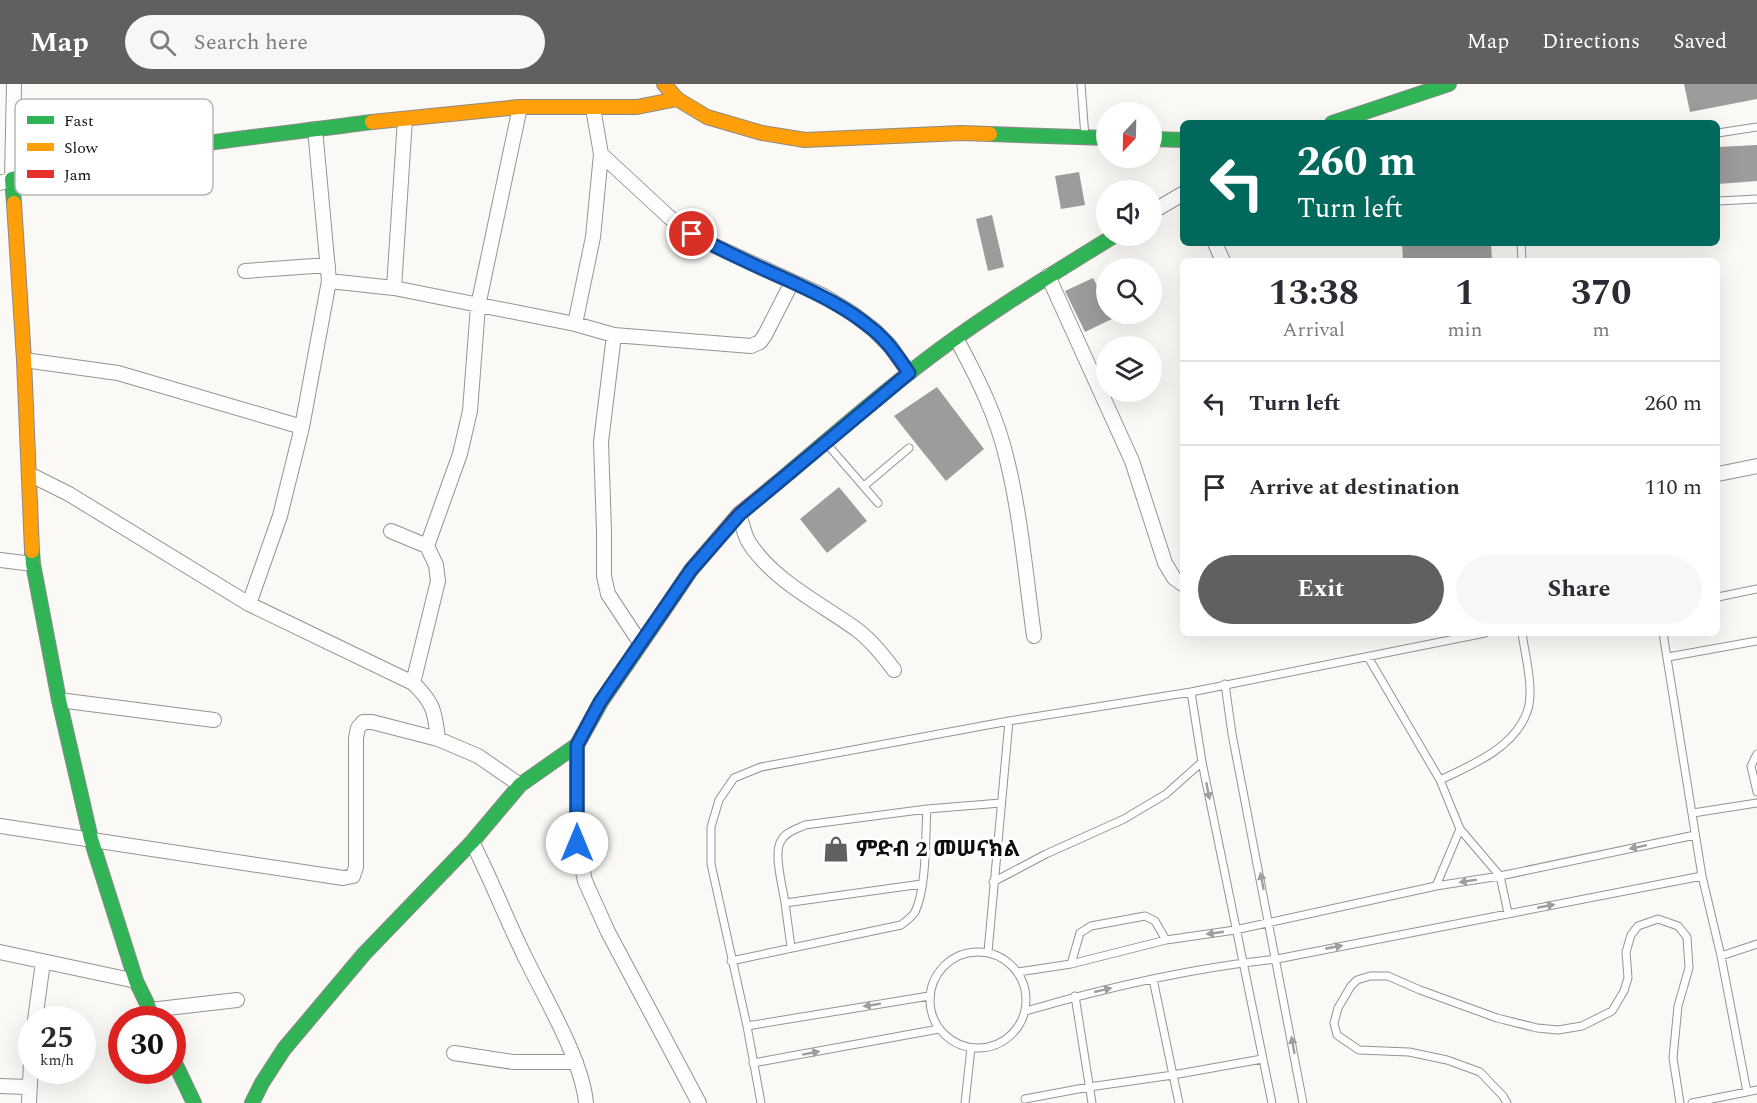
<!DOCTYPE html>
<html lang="en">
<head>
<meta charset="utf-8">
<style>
	body { margin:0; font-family:Spectral,"Noto Sans Ethiopic",serif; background:#f7f7f7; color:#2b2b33; height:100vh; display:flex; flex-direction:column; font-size:22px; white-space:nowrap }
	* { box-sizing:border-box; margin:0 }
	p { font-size:20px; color:#7c7c81 }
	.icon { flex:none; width:33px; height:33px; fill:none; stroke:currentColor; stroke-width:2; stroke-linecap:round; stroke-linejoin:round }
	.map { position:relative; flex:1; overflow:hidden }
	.side { position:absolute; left:1180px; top:174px; width:540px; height:378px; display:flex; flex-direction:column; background:#fff; border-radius:9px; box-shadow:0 6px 24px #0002 }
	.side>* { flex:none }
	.hud { position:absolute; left:1180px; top:36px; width:540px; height:126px; border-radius:9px; box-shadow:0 6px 24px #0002; background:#00695c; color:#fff; overflow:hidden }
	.needle { width:39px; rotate:202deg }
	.controls { position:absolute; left:1096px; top:18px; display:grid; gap:12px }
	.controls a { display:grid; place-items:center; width:66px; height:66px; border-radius:50%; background:#fff; box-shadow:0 6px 24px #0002; font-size:30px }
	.speed { position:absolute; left:18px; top:922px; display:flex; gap:12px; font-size:30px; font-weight:700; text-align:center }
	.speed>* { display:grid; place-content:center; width:78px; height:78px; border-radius:50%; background:#fff; box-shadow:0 6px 24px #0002; line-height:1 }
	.speed small { font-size:15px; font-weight:400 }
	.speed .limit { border:9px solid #d22; background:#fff; color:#111 }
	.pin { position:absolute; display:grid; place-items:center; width:51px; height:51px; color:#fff; margin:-26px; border:3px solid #fff; border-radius:50%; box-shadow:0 2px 6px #0007 }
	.me { position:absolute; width:66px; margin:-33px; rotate:0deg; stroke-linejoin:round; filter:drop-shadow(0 0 4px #0008) }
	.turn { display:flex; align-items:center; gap:21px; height:126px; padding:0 18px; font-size:27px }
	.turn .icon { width:78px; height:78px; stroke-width:2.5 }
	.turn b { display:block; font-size:42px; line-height:51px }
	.eta { display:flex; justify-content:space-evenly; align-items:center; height:102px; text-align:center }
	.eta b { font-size:36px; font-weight:700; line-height:42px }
	.action { display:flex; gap:12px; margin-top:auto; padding:12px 18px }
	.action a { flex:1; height:69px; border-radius:36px; background:#61605f; color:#fff; font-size:24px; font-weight:700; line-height:69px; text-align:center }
	.action a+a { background:#f7f7f7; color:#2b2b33 }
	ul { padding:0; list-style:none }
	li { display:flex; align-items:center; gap:18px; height:84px; padding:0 18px; border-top:2px solid #e1e1e2 }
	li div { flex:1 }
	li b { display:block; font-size:22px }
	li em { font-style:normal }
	header { display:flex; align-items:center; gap:36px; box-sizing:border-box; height:84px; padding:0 30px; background:#61605f; color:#fff }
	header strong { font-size:28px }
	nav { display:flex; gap:33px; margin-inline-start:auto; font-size:21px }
	.search { width:420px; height:54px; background:#f7f7f7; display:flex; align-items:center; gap:15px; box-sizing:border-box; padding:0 21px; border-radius:33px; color:#7c7c81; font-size:22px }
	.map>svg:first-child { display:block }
	.building { fill:#9e9c9a }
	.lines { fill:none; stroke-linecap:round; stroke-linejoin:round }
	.lane-casing { stroke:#949492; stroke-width:9 }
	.street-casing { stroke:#949492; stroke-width:16 }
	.fast-casing { stroke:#8b8a89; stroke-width:16 }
	.slow-casing { stroke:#8b8a89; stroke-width:16 }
	.jam-casing { stroke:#8b8a89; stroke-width:16 }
	.lane { stroke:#fefefe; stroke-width:7 }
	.street { stroke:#fefefe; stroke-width:14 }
	.fast { stroke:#30b455; stroke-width:14 }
	.slow { stroke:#ff9f0a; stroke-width:14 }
	.jam { stroke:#e5322d; stroke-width:14 }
	.oneway { fill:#9e9e9e }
	.route-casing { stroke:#114b97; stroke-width:15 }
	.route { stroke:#1a73e8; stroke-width:10 }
	.labels { text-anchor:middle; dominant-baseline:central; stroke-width:6; stroke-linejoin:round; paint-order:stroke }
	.poi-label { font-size:22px; font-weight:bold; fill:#0e0e0e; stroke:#fff; text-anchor:start }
	.key { fill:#fff; stroke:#b7b7b7; stroke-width:1.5 }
	.key-label { font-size:16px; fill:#0e0e0e }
</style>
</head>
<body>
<header>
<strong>Map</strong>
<div class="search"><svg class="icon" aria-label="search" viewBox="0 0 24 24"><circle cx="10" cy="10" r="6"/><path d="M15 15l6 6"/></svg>Search here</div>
<nav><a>Map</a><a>Directions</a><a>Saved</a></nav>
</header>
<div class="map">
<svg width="1757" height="1019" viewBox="0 0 1757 1019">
	<rect width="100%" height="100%" fill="#faf9f5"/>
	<path class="building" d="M1684 0H1757V15L1690 28Z
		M1757 61V97L1718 100V63Z
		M1079 88 1085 121 1061 125 1055 92Z
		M992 131 1004 183 988 187 976 135Z
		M1402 159H1491L1492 177H1403Z
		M1093 194 1107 221V230H1111L1114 234 1085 248 1065 207Z
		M937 303 984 365 946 397 894 332Z
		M839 403 867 437 827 469 800 435Z"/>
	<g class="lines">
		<g class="lane-casing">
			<path id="lane" d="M1081 0 1085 53
				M1718 49 1757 43
				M1718 117 1757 115
				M1521 159 1522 177
				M826 359 878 419
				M864 402 909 364
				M1718 513 1757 505
				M1663 549 1702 792 1721 872 1747 1008
				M1368 573 1440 696
				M1668 573 1757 557
				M1225 600 1232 650 1303 1019
				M1191 608 1202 678 1272 1019
				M1757 670 1751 682 1757 708
				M1693 729 1757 719
				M993 798 1046 770 1124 735 1166 710 1202 678
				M1436 802 1460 745
				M785 819C783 804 773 769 781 757 785 748 797 745 805 741L927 725
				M1508 829 1500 792 1460 745 1440 696C1472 681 1514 664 1527 628 1535 607 1525 571 1522 549
				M791 863 785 819 922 800
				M930 916a48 48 0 1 1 96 0a48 48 0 1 1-96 0Z
				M988 868 1009 637
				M1721 872 1757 860
				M731 877 901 841C906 837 912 833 915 828 927 803 925 754 927 725L1001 719
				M1071 880 1080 849 1091 842 1145 832 1155 837 1166 856
				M1018 888 1071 880 1166 856 1235 846 1436 802 1500 792 1695 751
				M1153 895 1173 991 1262 975
				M1075 912 1092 1019
				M1026 927C1108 903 1192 884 1277 875L1702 792
				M747 942 929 912
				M753 979 939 945
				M1025 1015 1089 1003 1173 991 1179 1019
				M761 1019 747 942 711 780V743L719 716 734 694 761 683 1009 637 1191 608 1485 549
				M965 1019 971 964
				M1507 1019 1503 1012 1480 988 1447 976 1409 968 1359 966 1337 951 1334 939 1338 924 1351 902 1357 896 1370 892H1388L1420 906 1497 934 1537 944 1558 946 1582 942 1612 927 1624 907 1628 894 1626 868 1631 851 1638 842 1658 835 1678 842 1687 853 1689 884 1678 922 1673 974 1680 1019
				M1692 1019 1757 1006"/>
		</g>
		<g class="street-casing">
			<path id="street" d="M593 24 601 70 669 133 692 150 717 163 824 212 852 229 873 245 890 262 909 289
				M405 35 394 204 575 240
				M315 45 329 197
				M601 70 593 153 575 240 614 251 751 262 760 258 765 251 792 198
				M0 99 12 95 14 0
				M1152 128 1184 109
				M1215 159 1223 177
				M245 187 328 181
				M1048 192 1132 377 1165 479 1174 494 1184 501
				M614 251 601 358 604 447V492L608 510 641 560
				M956 254C977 293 997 332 1007 376 1021 433 1026 494 1034 552
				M24 276 118 289 302 343 280 432 249 520
				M302 343 329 197 394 204
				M1718 390 1757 382
				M31 391 69 410 249 520 413 599C433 618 435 627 438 655L478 672 520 701
				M739 430C742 439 744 449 748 457 772 496 820 519 856 545 871 556 883 571 894 586
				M391 447 427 462
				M0 476 33 480
				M413 599 438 497 436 481 427 462 460 370 470 327 478 222 520 23
				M59 616 214 636
				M577 661V759L585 797 608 848 699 1019
				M0 742 343 794 353 792 356 783V654L358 644 363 638H372L438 655
				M472 758C492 797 507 837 526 875 546 916 582 976 586 1019
				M0 868 136 897
				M150 926 237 916
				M35 936 43 878
				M454 969 513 978H576
				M0 1002 28 1003
				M29 1019 32 959"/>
		</g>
		<g class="fast-casing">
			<path id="fast" d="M1332 39 1449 0
				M990 50 1107 54
				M1152 55 1184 56
				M14 119 12 95C131 65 251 54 372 38
				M778 398C822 361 864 324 909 289 973 238 1044 195 1114 152
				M32 467 33 480 59 616 91 755 136 897 155 936
				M172 973 194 1019
				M252 1019 262 999 284 965 364 870 472 758 520 701 577 661 601 618 662 529"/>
		</g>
		<g class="slow-casing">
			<path id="slow" d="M664 0 677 15 707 33 762 49 805 56 961 49 990 50
				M372 38 519 23H637L677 15
				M14 119 24 276 32 467"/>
		</g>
		<g class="jam-casing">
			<path id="jam" d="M662 529 691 486 739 430 778 398"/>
		</g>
		<use href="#lane" class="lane"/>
		<use href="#street" class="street"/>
		<use href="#fast" class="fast"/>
		<use href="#slow" class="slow"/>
		<use href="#jam" class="jam"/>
	</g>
	<defs><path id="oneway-solid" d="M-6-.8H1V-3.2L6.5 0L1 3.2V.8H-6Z" transform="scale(1.5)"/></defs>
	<g class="oneway">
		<use href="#oneway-solid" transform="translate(1208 707) rotate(79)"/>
		<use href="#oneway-solid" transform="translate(1638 763) rotate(168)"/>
		<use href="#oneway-solid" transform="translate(1262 797) rotate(-101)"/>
		<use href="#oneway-solid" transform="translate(1468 797) rotate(171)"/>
		<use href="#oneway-solid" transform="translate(1546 822) rotate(-11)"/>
		<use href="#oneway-solid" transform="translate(1215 849) rotate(172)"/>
		<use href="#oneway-solid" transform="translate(1334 863) rotate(-11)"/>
		<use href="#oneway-solid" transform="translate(1103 906) rotate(-13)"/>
		<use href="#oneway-solid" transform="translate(872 921) rotate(171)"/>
		<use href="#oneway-solid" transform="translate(1293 961) rotate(-100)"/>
		<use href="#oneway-solid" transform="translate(811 969) rotate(-10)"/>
	</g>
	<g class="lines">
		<g class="route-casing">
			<path id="route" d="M577 759V661L600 618 691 486 740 430 909 289C898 273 887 256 871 244 847 224 820 211 792 198 758 183 725 168 692 150"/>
		</g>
		<use href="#route" class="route"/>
	</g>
	<defs>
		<g id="shop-bare" transform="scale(2.07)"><path d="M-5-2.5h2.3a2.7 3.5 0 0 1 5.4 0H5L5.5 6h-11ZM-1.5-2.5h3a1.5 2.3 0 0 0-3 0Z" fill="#61605f" stroke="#fff" stroke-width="2.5" paint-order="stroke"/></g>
	</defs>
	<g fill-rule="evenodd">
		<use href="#shop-bare" x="836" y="765"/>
	</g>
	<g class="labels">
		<g class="poi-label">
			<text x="856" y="765">ምድብ 2 መሠናክል</text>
		</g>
	</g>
	<rect x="15" y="15" width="198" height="96" rx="9" class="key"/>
	<rect x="27" y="32" width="27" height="8" fill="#30b455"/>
	<rect x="27" y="59" width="27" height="8" fill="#ff9f0a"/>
	<rect x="27" y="86" width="27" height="8" fill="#e5322d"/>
	<g class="key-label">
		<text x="64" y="42">Fast</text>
		<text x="64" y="69">Slow</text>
		<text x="64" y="96">Jam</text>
	</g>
</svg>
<div class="controls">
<a><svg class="needle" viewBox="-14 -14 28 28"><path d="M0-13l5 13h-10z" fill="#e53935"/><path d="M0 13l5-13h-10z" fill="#7c7c81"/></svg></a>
<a><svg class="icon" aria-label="sound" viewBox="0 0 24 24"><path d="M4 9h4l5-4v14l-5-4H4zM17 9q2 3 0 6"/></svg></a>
<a><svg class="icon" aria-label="search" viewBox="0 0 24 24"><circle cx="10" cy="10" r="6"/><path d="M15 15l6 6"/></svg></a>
<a><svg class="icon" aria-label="layers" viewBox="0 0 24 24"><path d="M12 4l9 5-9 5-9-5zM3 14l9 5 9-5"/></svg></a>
</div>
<div class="speed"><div>25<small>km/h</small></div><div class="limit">30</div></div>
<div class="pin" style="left:692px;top:150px;background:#d93025"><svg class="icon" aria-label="arrive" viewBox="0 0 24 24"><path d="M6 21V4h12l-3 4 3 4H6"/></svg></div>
<svg class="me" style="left:577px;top:759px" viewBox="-20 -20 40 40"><circle r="19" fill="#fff"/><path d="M0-13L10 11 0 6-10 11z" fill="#1a73e8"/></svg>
<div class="hud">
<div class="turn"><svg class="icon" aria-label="left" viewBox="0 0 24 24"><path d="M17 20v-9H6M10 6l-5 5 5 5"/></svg><div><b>260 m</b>Turn left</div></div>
</div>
<section class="side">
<div class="eta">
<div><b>13:38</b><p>Arrival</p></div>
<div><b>1</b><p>min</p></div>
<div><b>370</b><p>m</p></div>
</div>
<ul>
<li><svg class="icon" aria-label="left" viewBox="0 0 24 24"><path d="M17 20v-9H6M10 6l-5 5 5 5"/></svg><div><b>Turn left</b></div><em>260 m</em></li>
<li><svg class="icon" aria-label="arrive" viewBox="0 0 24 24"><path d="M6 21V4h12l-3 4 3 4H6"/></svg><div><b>Arrive at destination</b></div><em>110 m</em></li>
</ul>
<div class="action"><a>Exit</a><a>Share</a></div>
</section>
</div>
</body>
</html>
